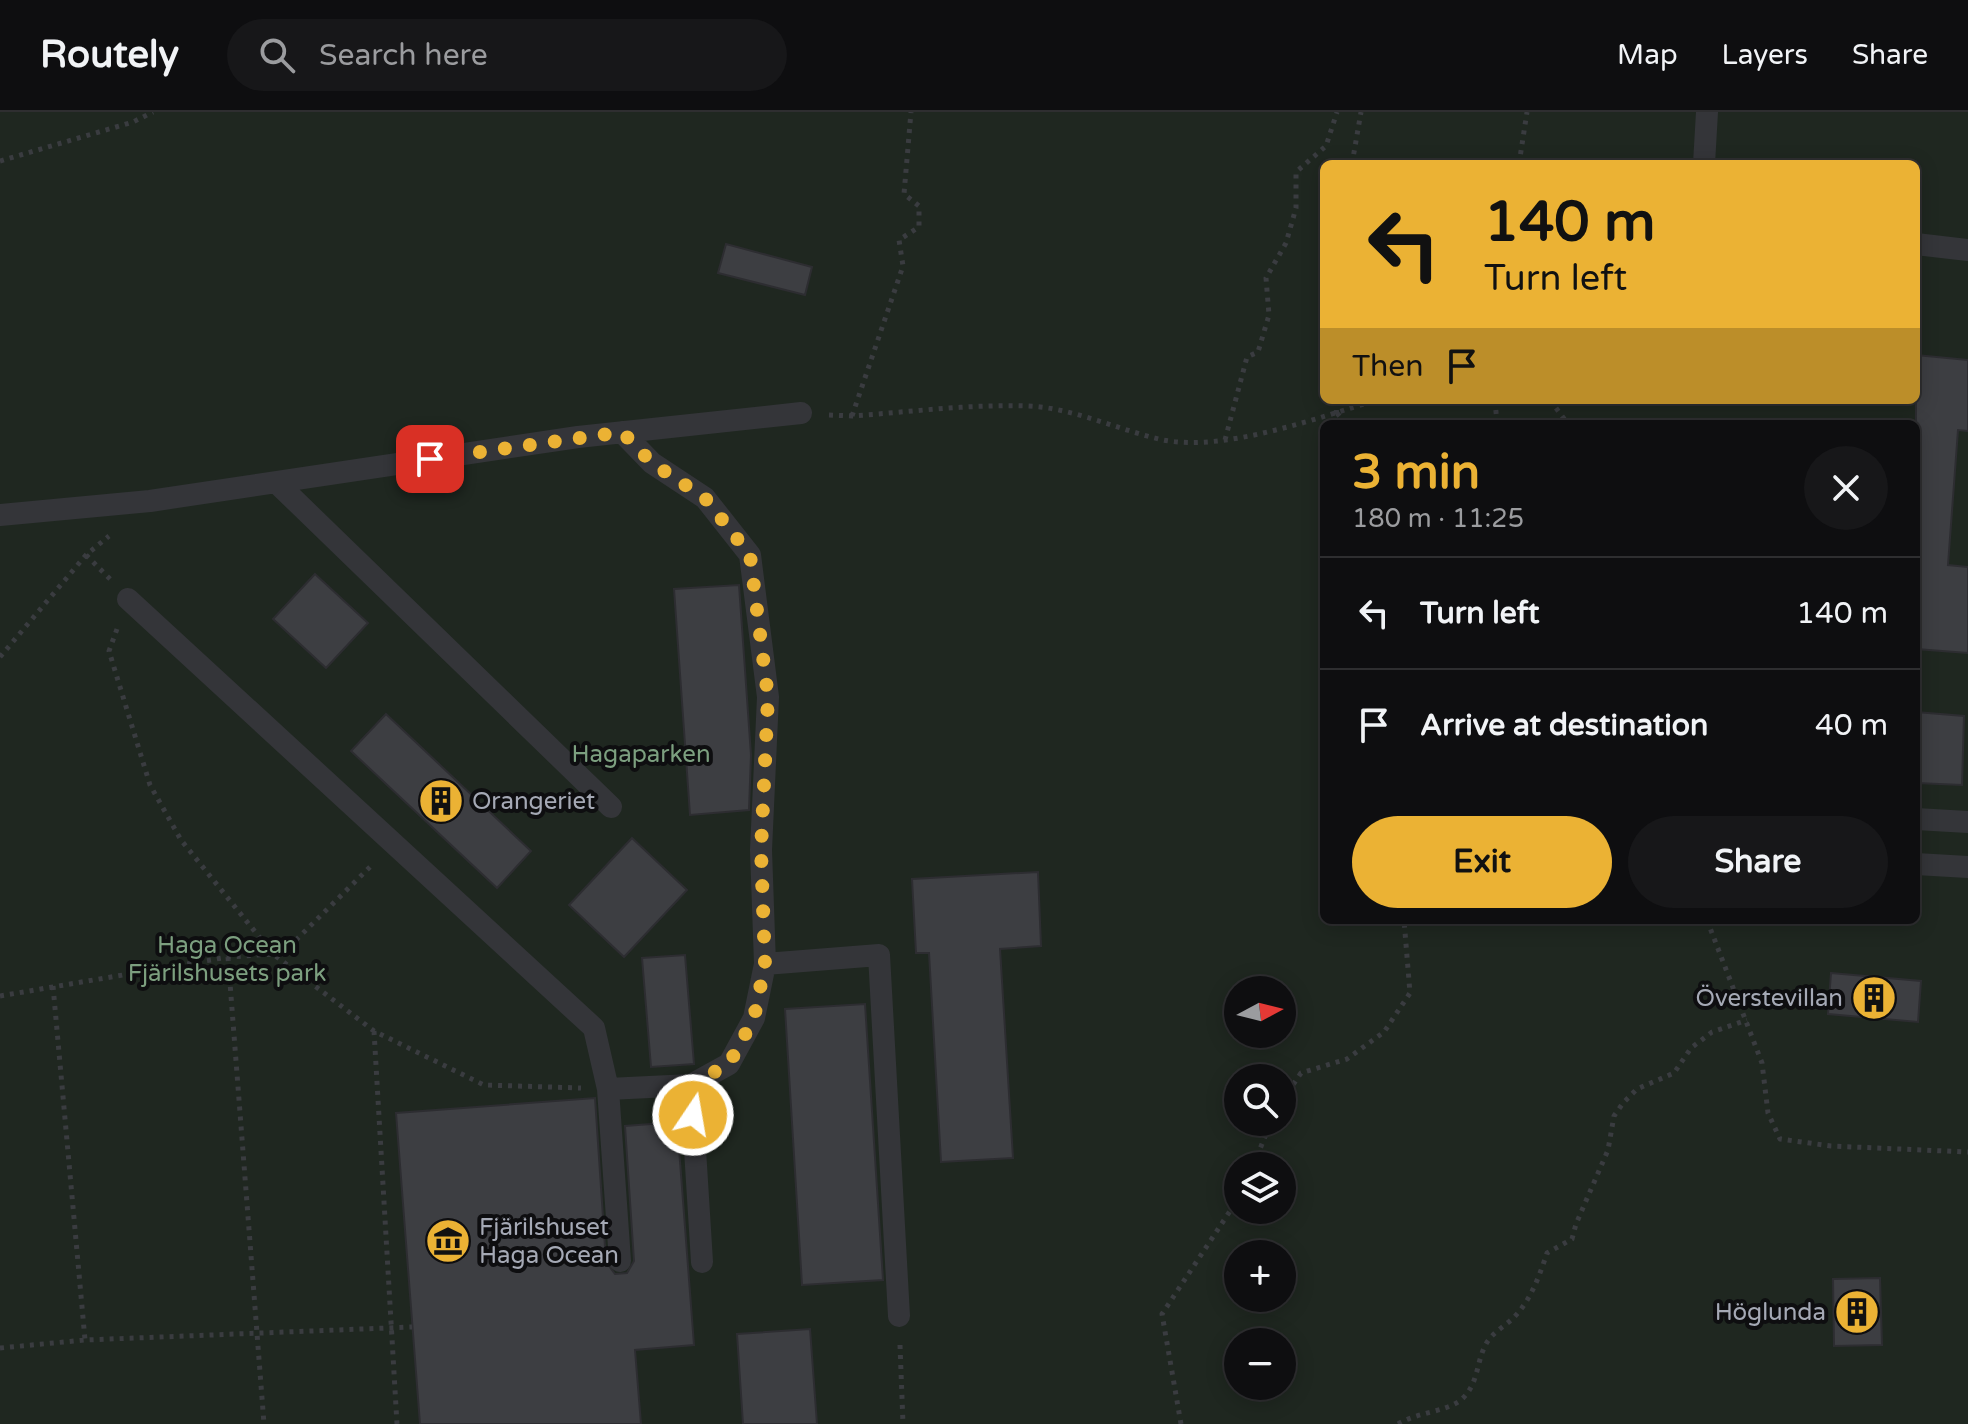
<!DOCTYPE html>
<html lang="en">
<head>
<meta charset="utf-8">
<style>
	body { margin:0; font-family:"Varela Round",sans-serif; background:#171719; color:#f1f3f6; height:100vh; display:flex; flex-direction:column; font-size:30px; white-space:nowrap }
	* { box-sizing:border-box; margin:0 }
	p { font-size:26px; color:#9b9c9f }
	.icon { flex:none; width:44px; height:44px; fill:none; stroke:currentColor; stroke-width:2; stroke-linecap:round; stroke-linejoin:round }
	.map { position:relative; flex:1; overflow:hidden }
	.sheet { position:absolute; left:1320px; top:308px; width:600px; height:504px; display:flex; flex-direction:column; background:#0e0e10; border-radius:12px; box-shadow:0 4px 20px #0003,0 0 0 2px #2e2e30 }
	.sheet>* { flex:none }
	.banner { position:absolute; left:1320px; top:48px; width:600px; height:244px; border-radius:12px; box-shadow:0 4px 20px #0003,0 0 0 2px #2e2e30; background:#ebb234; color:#111; overflow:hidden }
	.needle { width:52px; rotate:83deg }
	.buttons { position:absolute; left:1224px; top:864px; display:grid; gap:16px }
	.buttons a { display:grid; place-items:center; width:72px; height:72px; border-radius:50%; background:#0e0e10; box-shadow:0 4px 20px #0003,0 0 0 2px #2e2e30; font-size:40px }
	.pin { position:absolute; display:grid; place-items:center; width:68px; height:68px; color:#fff; margin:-34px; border-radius:16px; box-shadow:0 4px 12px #0006 }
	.me { position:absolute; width:88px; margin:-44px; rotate:12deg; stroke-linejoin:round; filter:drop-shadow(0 0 6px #0008) }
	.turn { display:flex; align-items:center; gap:28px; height:168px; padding:0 32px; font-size:36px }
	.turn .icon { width:104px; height:104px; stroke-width:2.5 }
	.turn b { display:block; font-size:56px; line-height:68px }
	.then { display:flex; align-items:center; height:76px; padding:0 32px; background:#0003; gap:16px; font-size:30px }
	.round { display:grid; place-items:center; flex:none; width:84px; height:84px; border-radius:42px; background:#171719 }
	.headline { display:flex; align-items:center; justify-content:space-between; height:136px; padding:0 32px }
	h1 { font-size:48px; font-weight:700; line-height:60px; color:#ebb234 }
	.primary-button { display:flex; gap:16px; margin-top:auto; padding:16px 32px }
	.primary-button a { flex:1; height:92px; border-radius:48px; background:#ebb234; color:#111; font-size:32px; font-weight:700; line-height:92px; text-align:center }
	.primary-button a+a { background:#171719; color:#f1f3f6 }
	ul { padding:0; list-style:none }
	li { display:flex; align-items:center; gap:24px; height:112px; padding:0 32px; border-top:2px solid #2e2e30 }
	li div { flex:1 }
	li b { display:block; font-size:30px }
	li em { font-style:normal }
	header { display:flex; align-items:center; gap:48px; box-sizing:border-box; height:112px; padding:0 40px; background:#0e0e10; border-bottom:2px solid #2e2e30 }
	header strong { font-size:38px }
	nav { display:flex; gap:44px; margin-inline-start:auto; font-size:28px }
	.search { width:560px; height:72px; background:#171719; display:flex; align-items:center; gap:20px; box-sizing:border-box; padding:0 28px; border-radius:44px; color:#9b9c9f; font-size:30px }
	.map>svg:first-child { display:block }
	.green { fill:#1f2720; fill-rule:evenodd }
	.building { fill:#3d3e42; stroke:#2d2d31; stroke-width:2 }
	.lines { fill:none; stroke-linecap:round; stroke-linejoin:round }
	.path { stroke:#3a3c40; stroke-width:5; stroke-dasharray:4 6; stroke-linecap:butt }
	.service { stroke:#343539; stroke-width:22 }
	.route { stroke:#ebb234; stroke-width:14; stroke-dasharray:0 25.2 }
	.labels { text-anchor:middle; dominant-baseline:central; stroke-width:8; stroke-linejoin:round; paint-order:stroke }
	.park-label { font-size:24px; fill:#7c9f7f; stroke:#0e0e10 }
	.poi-label { font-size:24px; fill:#a5a9b5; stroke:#0e0e10; text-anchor:start }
</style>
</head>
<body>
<header>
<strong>Routely</strong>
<div class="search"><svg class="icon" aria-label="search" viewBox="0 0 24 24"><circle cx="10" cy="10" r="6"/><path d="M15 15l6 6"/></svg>Search here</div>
<nav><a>Map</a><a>Layers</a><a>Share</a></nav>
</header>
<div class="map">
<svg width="1968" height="1312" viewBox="0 0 1968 1312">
	<rect width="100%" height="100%" fill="#131315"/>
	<path class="green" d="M0 0H1968V1312H0ZM1324 52H1916V288H1324ZM1324 312H1916V808H1324ZM1238 878H1282V922H1238ZM1238 966H1282V1010H1238ZM1238 1054H1282V1098H1238ZM1238 1142H1282V1186H1238ZM1238 1230H1282V1274H1238Z"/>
	<path class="building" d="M726 132 812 155 805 183 718 161Z
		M1916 243 1968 248V319L1958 318 1948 453 1968 455V541L1916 537Z
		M315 462 368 511 326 556 273 507Z
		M739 473 751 643 749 698 690 703 674 477Z
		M1916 600 1964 604 1962 673 1916 671Z
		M386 602 531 739 497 776 351 639Z
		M632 726 687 778 624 845 569 793Z
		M1038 760 1041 834 1000 837 1013 1046 941 1050 929 841H916L912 767Z
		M685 843 694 952 651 955 642 846Z
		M1831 861 1921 869 1918 910 1828 902Z
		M865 892 883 1168 802 1173 785 897Z
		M595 986 606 1150 615 1162 627 1161 634 1149 625 1014 677 1010 694 1233 635 1238 641 1312H420L396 1001Z
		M1880 1166 1882 1233 1834 1234 1833 1167Z
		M810 1217 817 1312H743L737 1222Z"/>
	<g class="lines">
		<path class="path" d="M0 49 133 10 153 0
			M1352 52 1361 0
			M1519 52 1527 0
			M1336 288 1337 312
			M1495 288 1497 312
			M1550 288 1568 312
			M1337 301 1346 312
			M829 303 852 304C910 300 969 292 1028 294 1074 296 1118 318 1163 328 1225 340 1317 306 1377 288
			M852 304 903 154 899 128 919 115V94L904 82 911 0
			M1225 328 1247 245 1258 240 1269 203 1266 166 1286 131 1296 96V60L1326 34 1337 0
			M86 443 111 468
			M117 517 109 539 150 673 181 728 273 842 296 828 374 751
			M0 545 86 443 109 424
			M1707 808 1762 951 1768 1001 1780 1027 1831 1034 1968 1040
			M228 845 264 1312
			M53 874 85 1228
			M0 884 228 845 273 842 374 919 484 973 581 976
			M374 919 397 1312
			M1282 989 1301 961 1347 947 1384 920 1410 881 1404 808
			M1253 1054 1271 1010
			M900 1233 903 1312
			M0 1236 85 1228 412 1215
			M1181 1312 1162 1202 1238 1087
			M1398 1312C1418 1300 1445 1300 1461 1288 1479 1272 1476 1250 1486 1232 1493 1219 1508 1213 1517 1202 1532 1185 1540 1162 1547 1141L1572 1127 1576 1112 1608 1038 1614 1004 1623 991 1637 977 1674 961 1691 936 1712 920 1747 908"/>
		<path class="service" d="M1704 52 1707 0
			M1916 132 1968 138
			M278 372 611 695
			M0 403 150 389 578 325 801 301
			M128 487 594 916 608 977
			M1916 707 1968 710
			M1916 752 1968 755
			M765 852 879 843 899 1204
			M691 973 702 1150
			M620 1149 608 977 691 973 729 952 754 906 765 852 761 738 768 585 750 443 705 386 652 351 622 320"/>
	</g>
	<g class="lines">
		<path class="route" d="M430 347 622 320 652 351 705 386 750 443 768 585 761 738 765 852 754 906 729 952 691 973 693 1003"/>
	</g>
	<defs>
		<g id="building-disc" transform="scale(2.3)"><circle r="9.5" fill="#ebb234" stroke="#0e0e10"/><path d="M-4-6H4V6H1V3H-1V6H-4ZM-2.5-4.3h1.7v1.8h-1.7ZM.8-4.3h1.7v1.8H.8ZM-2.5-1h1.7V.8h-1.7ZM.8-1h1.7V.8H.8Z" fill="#111"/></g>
		<g id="museum-disc" transform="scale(2.3)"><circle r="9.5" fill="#ebb234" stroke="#0e0e10"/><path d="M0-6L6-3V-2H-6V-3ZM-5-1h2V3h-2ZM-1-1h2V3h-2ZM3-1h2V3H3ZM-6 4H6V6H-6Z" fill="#111"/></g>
	</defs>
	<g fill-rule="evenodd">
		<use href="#building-disc" x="441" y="689"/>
		<use href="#building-disc" x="1874" y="886"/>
		<use href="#museum-disc" x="448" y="1129"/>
		<use href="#building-disc" x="1857" y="1200"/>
	</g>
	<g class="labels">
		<g class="park-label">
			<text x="641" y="642">Hagaparken</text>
			<text x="227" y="833">Haga Ocean<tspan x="227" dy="28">Fjärilshusets park</tspan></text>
		</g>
		<g class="poi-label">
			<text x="472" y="689">Orangeriet</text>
			<text x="1843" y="886" text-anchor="end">Överstevillan</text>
			<text x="479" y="1115">Fjärilshuset<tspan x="479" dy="28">Haga Ocean</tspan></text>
			<text x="1826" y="1200" text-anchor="end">Höglunda</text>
		</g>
	</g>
</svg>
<div class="buttons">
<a><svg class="needle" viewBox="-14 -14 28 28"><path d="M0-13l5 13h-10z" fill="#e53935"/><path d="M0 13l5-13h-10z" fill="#9b9c9f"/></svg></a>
<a><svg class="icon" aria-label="search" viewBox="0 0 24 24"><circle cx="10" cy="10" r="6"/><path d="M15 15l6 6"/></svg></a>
<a><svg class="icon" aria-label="layers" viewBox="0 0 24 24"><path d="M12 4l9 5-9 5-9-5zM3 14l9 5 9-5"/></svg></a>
<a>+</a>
<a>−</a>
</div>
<div class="pin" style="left:430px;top:347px;background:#d93025"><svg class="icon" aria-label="arrive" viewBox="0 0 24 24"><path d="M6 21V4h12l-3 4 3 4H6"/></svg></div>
<svg class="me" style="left:693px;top:1003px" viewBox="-20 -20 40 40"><circle r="17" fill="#ebb234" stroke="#fff" stroke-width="3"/><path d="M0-11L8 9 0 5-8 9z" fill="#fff"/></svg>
<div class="banner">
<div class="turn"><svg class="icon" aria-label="left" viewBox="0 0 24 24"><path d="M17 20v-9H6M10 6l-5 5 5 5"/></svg><div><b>140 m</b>Turn left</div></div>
<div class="then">Then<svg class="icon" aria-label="arrive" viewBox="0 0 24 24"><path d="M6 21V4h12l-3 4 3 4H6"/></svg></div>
</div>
<section class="sheet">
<div class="headline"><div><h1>3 min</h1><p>180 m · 11:25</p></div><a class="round"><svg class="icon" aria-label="close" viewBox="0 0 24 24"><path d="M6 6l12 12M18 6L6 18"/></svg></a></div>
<ul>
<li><svg class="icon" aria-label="left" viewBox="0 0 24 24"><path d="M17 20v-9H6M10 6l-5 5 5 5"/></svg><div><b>Turn left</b></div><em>140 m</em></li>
<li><svg class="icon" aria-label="arrive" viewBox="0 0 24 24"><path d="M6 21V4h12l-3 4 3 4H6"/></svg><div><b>Arrive at destination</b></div><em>40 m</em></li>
</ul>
<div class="primary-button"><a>Exit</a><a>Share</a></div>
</section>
</div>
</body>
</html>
